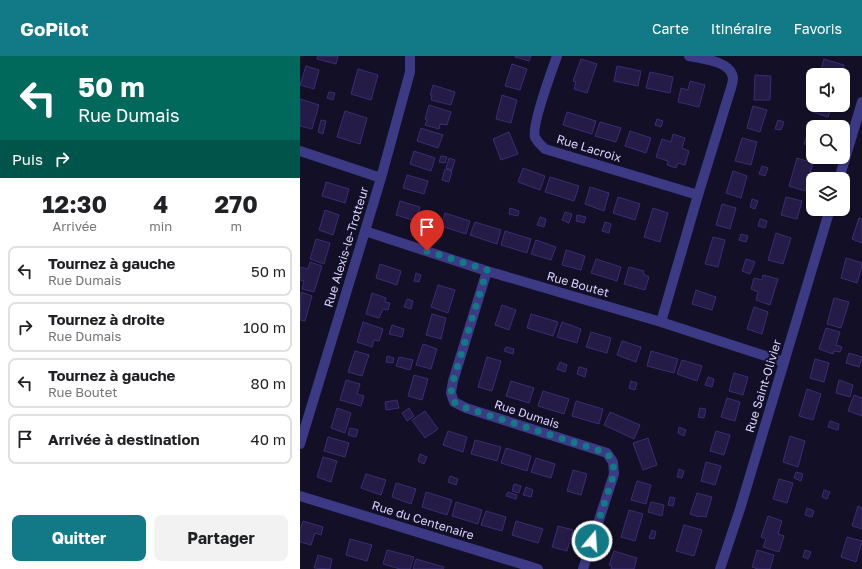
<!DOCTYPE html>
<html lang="fr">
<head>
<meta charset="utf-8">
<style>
	body { margin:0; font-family:"Golos Text",sans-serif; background:#f2f2f2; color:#202124; height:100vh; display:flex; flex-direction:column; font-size:15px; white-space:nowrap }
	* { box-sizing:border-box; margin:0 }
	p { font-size:13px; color:#757577 }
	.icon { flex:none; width:22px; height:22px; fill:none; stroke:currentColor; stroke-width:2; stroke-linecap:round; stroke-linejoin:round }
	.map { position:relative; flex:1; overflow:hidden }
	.sheet { display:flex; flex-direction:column; background:#fff; width:300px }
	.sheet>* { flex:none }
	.banner { background:#00695c; color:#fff; overflow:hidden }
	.tools { position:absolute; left:506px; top:12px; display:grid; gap:8px }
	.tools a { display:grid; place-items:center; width:44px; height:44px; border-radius:8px; background:#fff; box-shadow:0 1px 3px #0004; font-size:20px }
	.pin { position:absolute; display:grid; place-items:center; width:34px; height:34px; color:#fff; margin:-41px -17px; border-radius:50% 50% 50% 0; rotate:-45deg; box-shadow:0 0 4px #0007 }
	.pin .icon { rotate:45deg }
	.me { position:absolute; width:44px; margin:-22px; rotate:18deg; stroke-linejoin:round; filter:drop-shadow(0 0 3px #0008) }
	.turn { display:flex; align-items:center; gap:14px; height:84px; padding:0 12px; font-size:18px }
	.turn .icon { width:52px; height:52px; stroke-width:2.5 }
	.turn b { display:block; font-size:28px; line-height:34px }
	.then { display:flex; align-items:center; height:38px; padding:0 12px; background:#0003; gap:8px; font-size:15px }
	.eta { display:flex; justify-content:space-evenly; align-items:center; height:68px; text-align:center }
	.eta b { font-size:24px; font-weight:700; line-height:28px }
	.primary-button { display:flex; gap:8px; margin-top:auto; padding:8px 12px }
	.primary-button a { flex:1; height:46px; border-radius:8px; background:#127987; color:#fff; font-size:16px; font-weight:700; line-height:46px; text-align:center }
	.primary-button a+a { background:#f2f2f2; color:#202124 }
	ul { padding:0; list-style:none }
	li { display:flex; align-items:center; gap:12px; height:50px; margin:0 8px 6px; padding:0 4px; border:2px solid #e0e0e0; border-radius:8px }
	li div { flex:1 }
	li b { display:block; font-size:15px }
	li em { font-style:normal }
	header { display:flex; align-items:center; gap:24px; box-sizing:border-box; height:56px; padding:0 20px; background:#127987; color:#fff }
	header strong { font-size:19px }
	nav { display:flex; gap:22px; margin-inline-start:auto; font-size:14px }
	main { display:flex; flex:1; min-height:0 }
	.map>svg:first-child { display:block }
	.building { fill:#241b47; stroke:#3b2d73 }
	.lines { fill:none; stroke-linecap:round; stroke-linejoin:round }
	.minor { stroke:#3d3a85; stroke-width:10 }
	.tertiary { stroke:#3d3a85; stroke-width:10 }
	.route { stroke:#127987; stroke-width:7; stroke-dasharray:0 12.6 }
	.labels { text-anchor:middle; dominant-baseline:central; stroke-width:4; stroke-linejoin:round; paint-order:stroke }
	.street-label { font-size:12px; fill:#d9d4ff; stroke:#130f26 }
</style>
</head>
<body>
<header>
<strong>GoPilot</strong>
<nav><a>Carte</a><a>Itinéraire</a><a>Favoris</a></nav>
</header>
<main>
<section class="sheet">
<div class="banner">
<div class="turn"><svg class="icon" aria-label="left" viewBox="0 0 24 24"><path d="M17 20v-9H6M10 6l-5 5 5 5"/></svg><div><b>50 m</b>Rue Dumais</div></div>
<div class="then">Puis<svg class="icon" aria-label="right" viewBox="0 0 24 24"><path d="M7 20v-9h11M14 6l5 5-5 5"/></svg></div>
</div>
<div class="eta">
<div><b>12:30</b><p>Arrivée</p></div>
<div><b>4</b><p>min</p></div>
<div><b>270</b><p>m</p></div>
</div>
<ul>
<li><svg class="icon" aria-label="left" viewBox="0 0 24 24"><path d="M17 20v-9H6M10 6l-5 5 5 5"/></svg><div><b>Tournez à gauche</b><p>Rue Dumais</p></div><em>50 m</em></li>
<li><svg class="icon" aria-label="right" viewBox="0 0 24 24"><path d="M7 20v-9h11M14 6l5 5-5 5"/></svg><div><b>Tournez à droite</b><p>Rue Dumais</p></div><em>100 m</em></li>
<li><svg class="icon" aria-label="left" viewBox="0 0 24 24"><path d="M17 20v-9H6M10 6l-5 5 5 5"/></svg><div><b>Tournez à gauche</b><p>Rue Boutet</p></div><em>80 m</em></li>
<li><svg class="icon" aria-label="arrive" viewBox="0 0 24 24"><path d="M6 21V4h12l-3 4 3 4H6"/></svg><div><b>Arrivée à destination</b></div><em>40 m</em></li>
</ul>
<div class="primary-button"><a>Quitter</a><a>Partager</a></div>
</section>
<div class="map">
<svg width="562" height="513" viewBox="0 0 562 513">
	<rect width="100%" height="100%" fill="#130f26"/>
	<path class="building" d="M18 0H38L36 8 17 3Z
		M215 0H231L229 5 215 1Z
		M281 3 297 8 287 37 274 33 276 26 273 25Z
		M524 3 544 9 542 14 544 15 542 19H526L520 17Z
		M212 8 227 13 220 34 205 30Z
		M6 10 19 14 14 33 0 29Z
		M317 10 341 15 338 30 314 25Z
		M58 13 78 19 71 44 51 38Z
		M350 16 373 21 370 37 346 32Z
		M455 19 471 20 470 44H454Z
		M390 25 405 29 399 51 378 46 381 32 388 34Z
		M133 29 155 36 151 49 131 44 132 39H130Z
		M29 36 35 37 33 44 27 42Z
		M202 39 217 44 211 67 196 63Z
		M0 43 19 49 12 73 0 70Z
		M129 49 151 56 147 69 140 68 139 73 125 69 127 64 125 63Z
		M515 49H532L528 61 513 56Z
		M453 50 467 54 460 76 447 72Z
		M45 55 67 62 60 88 37 81Z
		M267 56 296 65 292 78 263 69Z
		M357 63 363 65 361 71 355 69Z
		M21 64 26 65 23 78 18 76Z
		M478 64 484 66 481 74 475 73Z
		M300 66 321 72 316 86 295 80Z
		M510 68 520 71H513V90L504 88Z
		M121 72 143 79 138 92 117 85Z
		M330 75 351 82 346 97 325 90Z
		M209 76 218 98 201 104 193 83Z
		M373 78 385 82 382 92 389 95 385 109 378 107 376 112 367 109 368 105 356 101 362 83 371 86Z
		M442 82 457 86 451 109 435 105Z
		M114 95 135 102 131 115 110 108Z
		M141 100 147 101 145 107 139 106Z
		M149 102 155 104 152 114 146 112Z
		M497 102 513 107 505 135 489 130Z
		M462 110 468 112 465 120 459 118Z
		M223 112 245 120 240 134 218 126Z
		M145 113 152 115 149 126 142 124Z
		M433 115 447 120 441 142 426 137Z
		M107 119 128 125 124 138 103 132Z
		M250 121 279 130 274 145 245 136Z
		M26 126 49 133 45 147 22 140Z
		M290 131 309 137 304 155 285 148Z
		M318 141 340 148 335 164 313 157Z
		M486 141 502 145 497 163 481 159Z
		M452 143 458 145 455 153 450 151Z
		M100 145 120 151 116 165 96 159Z
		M422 148 436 152 430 173 416 169Z
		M210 152 219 155 218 160 209 158Z
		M353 152 368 157 360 186 344 181Z
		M25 154 39 159 33 179 19 174Z
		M265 156 272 158 269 167 262 164Z
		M145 157 170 165 166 178 141 170Z
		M277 159 286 161 284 167 276 165Z
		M240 161 246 163 244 171 237 169Z
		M559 162 562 163V187L552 183Z
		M460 163 467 165 465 172 458 170Z
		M175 166 201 174 197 188 170 179Z
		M305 166 311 168 309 177 302 175Z
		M205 175 231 183 227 197 201 189Z
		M476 177 491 182 483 208 468 204Z
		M441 178 448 180 446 186 439 184Z
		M413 181 425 184 418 211 405 208Z
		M16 183 30 187 24 208 10 203Z
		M236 184 256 191 251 204 231 198Z
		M266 194 285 200 281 214 262 209Z
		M546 202 562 207V210L557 227 541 222Z
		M296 203 321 211 317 225 291 217Z
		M446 203 455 206 450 218 442 215Z
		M10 206 22 210 14 236 2 233 4 225 0 224V211L8 213Z
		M80 208 101 215 97 229 76 222Z
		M329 211 344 215 343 218 349 221 345 234 324 228Z
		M116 217 121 219 119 226 114 225Z
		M463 219 478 223 470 249 456 244 458 236 451 233 454 222 462 224Z
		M138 229 155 234 148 257 131 251Z
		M396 234 416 241 412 254 392 248Z
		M1 236 12 240 5 265 0 264Z
		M72 237 86 242 85 246 90 247 88 254 83 253 79 262 66 258Z
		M534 242 549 246 541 272 527 268Z
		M107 243 113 245 111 253 104 251Z
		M202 249 216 254 209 274 195 269Z
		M454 251 468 256 462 278 447 273Z
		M132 258 146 262 141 283 126 279Z
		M231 258 258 266 253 280 227 272Z
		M63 266 83 273 79 285 74 284 72 291 57 286Z
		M262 266 281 273 277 287 257 281Z
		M92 269 104 273 102 281 89 278Z
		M526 272 540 276 536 289 542 291 540 296 534 295 533 298 519 293Z
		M291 276 311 282 307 297 286 291Z
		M322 285 341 291 336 306 317 299Z
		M123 288 137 293 131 313 116 309Z
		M206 291 214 293 213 298 204 295Z
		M55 295 69 299 62 320 48 316Z
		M351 295 378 303 374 317 347 310Z
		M549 297 562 301 559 311 546 307Z
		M87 300 94 302 93 307 86 306Z
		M99 301 113 304 110 314 96 310Z
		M187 301 201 305 192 335 178 331Z
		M515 303 529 307 524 326 510 322Z
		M382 304 402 310 397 325 377 318Z
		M260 306 267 309 265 316 257 313Z
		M279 311 287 313 285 321 277 318Z
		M434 317 448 321 443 339 429 335Z
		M114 319 128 323 122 344 108 340Z
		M408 321 414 323 412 331 405 329Z
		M46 324 60 328 57 338 64 340 61 350 40 344Z
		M539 324 553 329 550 341 536 337Z
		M211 325 234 332 229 347 206 340Z
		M331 325 337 327 335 334 329 332Z
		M507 333 521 338 513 364 499 360Z
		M243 335 269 343 264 358 238 350Z
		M554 339 562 342V360L548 355Z
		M427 342 440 346 435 365 421 361Z
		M97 344 99 352 86 354 85 346Z
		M276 345 303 353 299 368 272 360Z
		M37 352 51 357 45 377 31 372Z
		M109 352 114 360 107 365 102 357Z
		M400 352 406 353 404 362 398 361Z
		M125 355 138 373 125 382 112 364Z
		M310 356 340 369 334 383 304 369Z
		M530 365 539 368 538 374 528 371Z
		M379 371 386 374 384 380 378 377Z
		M50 372 58 374 56 381 48 379Z
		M148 375 167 381 163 396 143 389Z
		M416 375 430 379 424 399 410 395Z
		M490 380 505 385 498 411 483 406Z
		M28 381 49 387 45 401 24 395Z
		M348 382 357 409 343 414 333 387Z
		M175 384 201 391 197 405 171 398Z
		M206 392 231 400 227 415 201 407Z
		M120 398 127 401 124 408 118 405Z
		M23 401 37 405 31 426 17 421Z
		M236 402 255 408 251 422 231 416Z
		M406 406 421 410 415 429 401 425Z
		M379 413 384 415 382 422 377 421Z
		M273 414 287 418 281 439 267 435Z
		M496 416 503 418 501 425 494 422Z
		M66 418 86 424 81 439 61 432Z
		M150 420 158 423 156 429 148 426Z
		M479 423 493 427 487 447 473 443Z
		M337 425 351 429 346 448 331 444Z
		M96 427 116 433 111 448 92 441Z
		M214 428 221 430 219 437 212 435Z
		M226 431 233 434 231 441 223 439Z
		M524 434 530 436 527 443 522 441Z
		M126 436 152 444 147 459 122 451Z
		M208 436 217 439 216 443 206 440Z
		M397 437 412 441 406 461 399 460V461L390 458Z
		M370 441 375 442 373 450 368 449Z
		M156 446 182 454 178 468 152 460Z
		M351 446 364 449 362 460 348 456Z
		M558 450 562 452V473L552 470Z
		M507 452 514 455 512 461 505 459Z
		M329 454 343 458 335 485 321 481Z
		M186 455 206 461 202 475 181 469Z
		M468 460 482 465 478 478 484 480 479 496 463 491 466 483 461 481Z
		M3 465 23 471 21 479 15 477 11 489 0 486V474Z
		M216 465 243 473 238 487 212 479Z
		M384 469 402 474 394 500 376 495Z
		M258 470 273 474 267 495 252 491Z
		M352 474 356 476 354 483 349 482Z
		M547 481 562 485 556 506 541 501Z
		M50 483 72 489 67 505 46 499Z
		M87 494 114 501 110 513H100L83 508Z
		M457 494 474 499 470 513H458L452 511Z
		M505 494 511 496 508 503 503 501Z
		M314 495 337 502 334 513H311L312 510 309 509Z
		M18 499 32 503 30 513 14 512Z
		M116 503 144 511 143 513H113Z"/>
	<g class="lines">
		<path class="minor" d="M257 0C252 14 231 70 235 81 237 86 241 89 245 93L398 139
			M0 95 81 122
			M65 175 187 215 361 266 484 306
			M187 215 153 325 151 337 154 346 166 352 307 397 313 406 314 418 283 513
			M361 266 398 139 431 32C432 29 433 25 433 22 431 5 403 3 389 0
			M0 388 65 175 81 122 110 16V0
			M0 440 238 513"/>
		<path class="tertiary" d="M539 123 562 46
			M420 513 440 453 530 153"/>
	</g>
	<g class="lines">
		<path class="route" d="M127 195 187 214 153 325 151 337 154 346 166 352 307 397 313 406 314 418 292 485"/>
	</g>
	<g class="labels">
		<g class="street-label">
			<text transform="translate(289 92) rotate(17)">Rue Lacroix</text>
			<text transform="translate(46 191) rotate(-73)">Rue Alexis-le-Trotteur</text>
			<text transform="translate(278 228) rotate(16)">Rue Boutet</text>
			<text transform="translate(463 330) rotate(-73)">Rue Saint-Olivier</text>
			<text transform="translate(227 358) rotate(18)">Rue Dumais</text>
			<text transform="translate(123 464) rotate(17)">Rue du Centenaire</text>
		</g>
	</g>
</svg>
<div class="tools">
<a><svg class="icon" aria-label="sound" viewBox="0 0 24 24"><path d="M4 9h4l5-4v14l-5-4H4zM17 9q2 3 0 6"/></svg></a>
<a><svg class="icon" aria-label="search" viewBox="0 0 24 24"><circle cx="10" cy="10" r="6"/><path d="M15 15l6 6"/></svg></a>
<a><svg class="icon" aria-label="layers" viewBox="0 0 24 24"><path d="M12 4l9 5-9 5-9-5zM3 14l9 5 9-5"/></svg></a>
</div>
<div class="pin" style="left:127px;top:195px;background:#d93025"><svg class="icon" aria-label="arrive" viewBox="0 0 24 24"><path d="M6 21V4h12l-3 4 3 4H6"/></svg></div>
<svg class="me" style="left:292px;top:485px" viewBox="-20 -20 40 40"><circle r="17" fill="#127987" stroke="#fff" stroke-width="3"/><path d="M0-11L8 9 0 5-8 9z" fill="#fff"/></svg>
</div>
</main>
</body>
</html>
